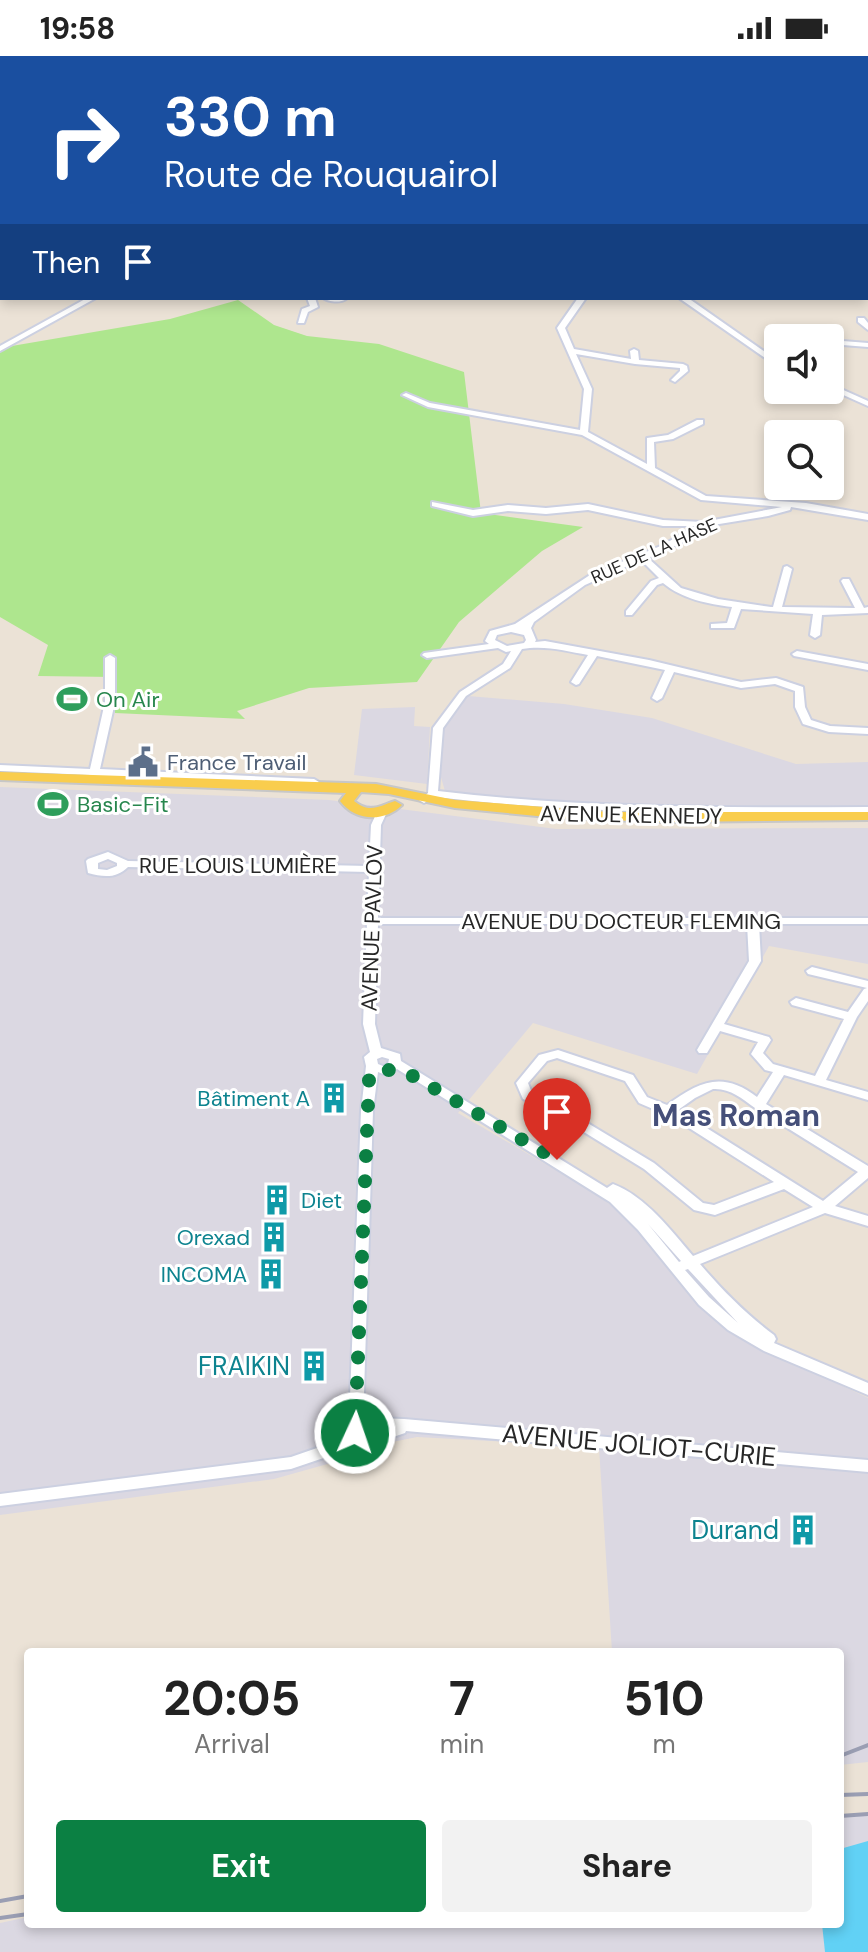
<!DOCTYPE html>
<html lang="en">
<head>
<meta charset="utf-8">
<style>
	body { margin:0; font-family:"DM Sans",sans-serif; background:#f2f2f2; color:#222; height:100vh; display:flex; flex-direction:column; font-size:30px; white-space:nowrap }
	* { box-sizing:border-box; margin:0 }
	p { font-size:26px; color:#767676 }
	.icon { flex:none; width:44px; height:44px; fill:none; stroke:currentColor; stroke-width:2; stroke-linecap:round; stroke-linejoin:round }
	.map { position:relative; flex:1; overflow:hidden }
	.sheet { position:absolute; left:24px; top:1592px; width:820px; height:280px; display:flex; flex-direction:column; background:#fff; border-radius:8px; box-shadow:0 4px 12px #0003 }
	.sheet>* { flex:none }
	.guide { position:absolute; left:0px; top:0px; width:868px; height:244px; box-shadow:0 4px 12px #0003; background:#1a4fa0; color:#fff; overflow:hidden }
	.controls { position:absolute; left:764px; top:268px; display:grid; gap:16px }
	.controls a { display:grid; place-items:center; width:80px; height:80px; border-radius:8px; background:#fff; box-shadow:0 4px 12px #0003; font-size:40px }
	.pin { position:absolute; display:grid; place-items:center; width:68px; height:68px; color:#fff; margin:-82px -34px; border-radius:50% 50% 50% 0; rotate:-45deg; box-shadow:0 0 8px #0007 }
	.pin .icon { rotate:45deg }
	.me { position:absolute; width:88px; margin:-44px; rotate:3deg; stroke-linejoin:round; filter:drop-shadow(0 0 6px #0008) }
	.turn { display:flex; align-items:center; gap:28px; height:168px; padding:0 32px; font-size:36px }
	.turn .icon { width:104px; height:104px; stroke-width:2.5 }
	.turn b { display:block; font-size:56px; line-height:68px }
	.then { display:flex; align-items:center; height:76px; padding:0 32px; background:#0003; gap:16px; font-size:30px }
	.eta { display:flex; justify-content:space-evenly; align-items:center; height:136px; text-align:center }
	.eta b { font-size:48px; font-weight:700; line-height:56px }
	.primary-button { display:flex; gap:16px; margin-top:auto; padding:16px 32px }
	.primary-button a { flex:1; height:92px; border-radius:8px; background:#0b8043; color:#fff; font-size:32px; font-weight:700; line-height:92px; text-align:center }
	.primary-button a+a { background:#f2f2f2; color:#222 }
	.status { display:flex; justify-content:space-between; align-items:center; height:56px; padding:0 40px; background:#fff; direction:ltr }
	.status svg { height:22px; fill:currentColor }
	.map>svg:first-child { display:block }
	.industrial { fill:#dbd8e2 }
	.green { fill:#aee68e }
	.water { fill:#61d1f5 }
	.lines { fill:none; stroke-linecap:round; stroke-linejoin:round }
	.minor-casing { stroke:#ccd0e1; stroke-width:4 }
	.major-casing { stroke:#c7c7c7; stroke-width:4 }
	.minor { fill:#fff; fill-rule:evenodd }
	.major { fill:#f9cd4d; fill-rule:evenodd }
	.rail { stroke:#9a9eb3; stroke-width:4 }
	.route { stroke:#0b8043; stroke-width:14; stroke-dasharray:0 25.2 }
	.labels { text-anchor:middle; dominant-baseline:central; stroke-width:6; stroke-linejoin:round; paint-order:stroke }
	.far-street-label { font-size:18px; fill:#272727; stroke:#fff }
	.leisure-label { font-size:22px; fill:#27864d; stroke:#fff; text-anchor:start }
	.service-label { font-size:22px; fill:#4e5e75; stroke:#fff; text-anchor:start }
	.street-label { font-size:22px; fill:#272727; stroke:#fff }
	.culture-label { font-size:22px; fill:#0d838f; stroke:#fff; text-anchor:end }
	.near-culture-label { font-size:26px; fill:#0d838f; stroke:#fff; text-anchor:end }
	.near-street-label { font-size:26px; fill:#272727; stroke:#fff }
	.district-label { font-size:30px; font-weight:bold; fill:#454f79; stroke:#fff }
</style>
</head>
<body>
<div class="status"><b>19:58</b><svg viewBox="0 0 49 12"><path d="M0 12V9h3v3zM5 12V6h3v6zM10 12V3h3v9zM15 12V0h3v12zM26 1h20v11H26zM47 4h2v5h-2z"/></svg></div>
<div class="map">
<svg width="868" height="1896" viewBox="0 0 868 1896">
	<rect width="100%" height="100%" fill="#ebe2d6"/>
	<path class="industrial" d="M468 640 564 648 652 662 796 708 868 706V750L699 752 524 747 445 735 440 718 442 672Z
		M415 651 414 670 430 671 427 728 354 719 362 653Z
		M0 731 329 744 556 773 868 772V908L769 890 697 1018 533 967 458 1057 598 1139 634 1168 730 1277 868 1342V1706L840 1709V1596H612L599 1391 417 1381 372 1390 360 1408 331 1407 274 1423 0 1459Z
		M868 1758V1896H0V1867L28 1861V1868H840V1759Z"/>
	<path class="green" d="M17 0H501L508 2H16Z
		M238 244 274 269 307 280 379 288 464 316 481 457 583 471 542 495 459 566 417 626 309 632 237 655 245 663 115 657 114 621 38 620 48 589 0 561V292L170 263Z"/>
	<path class="water" d="M868 1785V1896H825L822 1868H840V1793Z"/>
	<g class="lines">
		<g class="minor-casing">
			<path id="minor" d="M573 0H601L593 2H565Z
				M676 0H682V2H676Z
				M719 0H726L728 2H721Z
				M868 48V54L866 53V49Z
				M866 85 868 86V90L866 89Z
				M866 116 868 117V121L866 120Z
				M866 144H868V148H866Z
				M866 188H868V192H866Z
				M87 242H96L0 295V290Z
				M307 242H315L318 251 308 256 304 267H298L302 253 310 250Z
				M323 242H345L346 243C341 247 328 246 323 242Z
				M578 242H586L565 272 574 293 631 303 630 295 634 293 638 295 639 304 683 308 687 310 688 315 675 326 671 324 680 315V312L635 308 576 298 592 333 588 376 647 408V382L668 379 697 364H703V368L673 383 654 386 655 412 706 440 806 447 868 458V464L791 451 790 454 768 460 713 469 681 487 648 502 681 532 718 543 771 551H773L784 511 787 510 792 513 782 551 855 552 841 525 843 523H849L864 552 868 551V557L822 559 820 579 815 582 810 579 813 558 741 553 734 572H711V568L727 567 732 551C708 548 682 543 663 527L657 529 632 559H626V555L651 525 659 522 641 504 585 529 534 566 531 572 536 584 535 586 545 585 649 604 741 626 776 622 803 631 805 651 811 664 830 670 868 672V678L829 676 803 668 795 651V635L775 628 741 632 674 616 662 642 657 645 652 642 665 614 597 600 579 628 576 629 571 626 588 599C566 595 545 589 522 593L510 612 466 640 443 672 438 735C581 752 724 752 868 751V757C723 758 579 758 435 741L424 747 419 744 428 737 433 672 460 636 503 608 511 595 506 596 498 592 427 602 422 599 424 597 489 588 485 585 490 575 515 568 590 519 663 489 695 470H663L588 454 546 458 508 455 473 460 432 450V446L473 454 508 449 546 452 588 448 663 464 703 466 782 451 701 444 582 379 428 351 402 339 406 337 430 347 580 374 584 333 557 272ZM511 576 524 579 526 584 524 587 507 590 495 584 497 579Z
				M679 242H688L778 305V311Z
				M858 262H864L868 267V274L858 266Z
				M803 275H809L811 282H803Z
				M830 284 868 287V291L830 288Z
				M830 328 868 345V350L830 333Z
				M797 595 868 608V614L794 600 792 598Z
				M110 599 115 602V646L100 713 314 723 319 726 314 729 98 720 94 721 90 719 0 715V709L90 713 105 646V602Z
				M382 753 387 756 381 769 378 862H868V868H759L761 905 724 968 769 981 771 984 763 997 773 1008 815 1020 844 963 792 949 790 946 796 942 848 956 864 933 867 932 808 918 806 915 812 911 868 925V945L857 961 826 1024 868 1036V1044L784 1019 766 1048 868 1110V1122L835 1150 868 1160V1170L825 1157 700 1208C723 1235 746 1258 774 1279L776 1283 774 1287 868 1327V1339L764 1295 728 1274 699 1249 638 1174 610 1146 397 1013 383 1018 378 1016 373 1055 363 1368 378 1362 404 1363 868 1404V1416L406 1375 405 1377 357 1393 353 1392 291 1413 0 1450V1438L291 1401 343 1383 349 1368 361 1055 366 1010 364 1001 370 996 363 968 369 816 128 811C116 823 103 821 88 817L86 805 88 803 108 796 128 805 369 810 371 769 378 754ZM108 803 117 807V810L107 814 98 813V807ZM378 868H747L749 905 697 994 699 997H707L720 975 758 986 751 998 765 1014 773 1016 757 1041C722 1014 699 1026 667 1049L647 1041 633 1019 558 994 539 999 516 1027 523 1043 553 1057 644 1113 694 1154 715 1159 784 1133 813 1151 693 1200C671 1174 645 1140 613 1128L607 1132 401 1005 400 998 381 992 375 968ZM382 1001 389 1003 388 1008 383 1010 378 1008 377 1003ZM557 1002 625 1025 639 1047 660 1056 661 1059 675 1063 774 1126 714 1149 703 1147 654 1107 561 1051 532 1037 528 1027 547 1005ZM713 1033C730 1032 741 1042 755 1052L858 1116 823 1145 678 1054 695 1042ZM648 1168 681 1205 679 1206ZM688 1213 738 1267 709 1241 685 1214Z"/>
		</g>
		<g class="major-casing">
			<path id="major" d="M0 716 376 728 455 744 609 756H868V764L661 766 558 762 455 752 389 738 361 736 354 745C370 758 379 750 395 745L402 749C384 767 355 765 340 745L346 737 0 724Z"/>
		</g>
		<use href="#minor" class="minor"/>
		<use href="#major" class="major"/>
		<path class="rail" d="M840 1700 868 1689
			M840 1739 868 1738
			M840 1760 868 1758
			M0 1845 28 1840
			M0 1862 28 1858"/>
	</g>
	<g class="lines">
		<path class="route" d="M355 1377 369 1024 379 1013 406 1016 557 1104"/>
	</g>
	<defs>
		<g id="stadium-bare" transform="scale(2.4)"><path d="M0-5a6.5 5 0 1 0 0 10a6.5 5 0 1 0 0-10ZM-3.5-1.8h7v3.6h-7Z" fill="#2e9e5b" stroke="#fff" stroke-width="2.5" paint-order="stroke"/></g>
		<g id="civic-bare" transform="scale(2.4)"><path d="M-.6-6.5H3V-4.5H.6V-3L4-1V1h2V6H-6V1h2V-1L-.6-3ZM-1.2 2.5V6h2.4V2.5Z" fill="#5c6f8a" stroke="#fff" stroke-width="2.5" paint-order="stroke"/></g>
		<g id="building-bare" transform="scale(2.4)"><path d="M-4-6H4V6H1V3H-1V6H-4ZM-2.5-4.3h1.7v1.8h-1.7ZM.8-4.3h1.7v1.8H.8ZM-2.5-1h1.7V.8h-1.7ZM.8-1h1.7V.8H.8Z" fill="#0f9aa8" stroke="#fff" stroke-width="2.5" paint-order="stroke"/></g>
	</defs>
	<g fill-rule="evenodd">
		<use href="#stadium-bare" x="72" y="643"/>
		<use href="#civic-bare" x="143" y="706"/>
		<use href="#stadium-bare" x="53" y="748"/>
		<use href="#building-bare" x="334" y="1042"/>
		<use href="#building-bare" x="277" y="1144"/>
		<use href="#building-bare" x="274" y="1181"/>
		<use href="#building-bare" x="271" y="1218"/>
		<use href="#building-bare" x="314" y="1310"/>
		<use href="#building-bare" x="803" y="1474"/>
	</g>
	<g class="labels">
		<g class="far-street-label">
			<text transform="translate(654 495) rotate(-24)">RUE DE LA HASE</text>
		</g>
		<g class="leisure-label">
			<text x="96" y="643">On Air</text>
			<text x="77" y="748">Basic-Fit</text>
		</g>
		<g class="service-label">
			<text x="167" y="706">France Travail</text>
		</g>
		<g class="street-label">
			<text transform="translate(631 759) rotate(1)">AVENUE KENNEDY</text>
			<text x="238" y="809">RUE LOUIS LUMIÈRE</text>
			<text x="621" y="865">AVENUE DU DOCTEUR FLEMING</text>
			<text transform="translate(372 872) rotate(-88)">AVENUE PAVLOV</text>
		</g>
		<g class="culture-label">
			<text x="310" y="1042">Bâtiment A</text>
			<text x="301" y="1144" text-anchor="start">Diet</text>
			<text x="250" y="1181">Orexad</text>
			<text x="247" y="1218">INCOMA</text>
		</g>
		<g class="near-culture-label">
			<text x="290" y="1310">FRAIKIN</text>
			<text x="779" y="1474">Durand</text>
		</g>
		<g class="near-street-label">
			<text transform="translate(639 1389) rotate(5)">AVENUE JOLIOT-CURIE</text>
		</g>
		<g class="district-label">
			<text x="736" y="1059">Mas Roman</text>
		</g>
	</g>
</svg>
<div class="controls">
<a><svg class="icon" aria-label="sound" viewBox="0 0 24 24"><path d="M4 9h4l5-4v14l-5-4H4zM17 9q2 3 0 6"/></svg></a>
<a><svg class="icon" aria-label="search" viewBox="0 0 24 24"><circle cx="10" cy="10" r="6"/><path d="M15 15l6 6"/></svg></a>
</div>
<div class="pin" style="left:557px;top:1104px;background:#d93025"><svg class="icon" aria-label="arrive" viewBox="0 0 24 24"><path d="M6 21V4h12l-3 4 3 4H6"/></svg></div>
<svg class="me" style="left:355px;top:1377px" viewBox="-20 -20 40 40"><circle r="17" fill="#0b8043" stroke="#fff" stroke-width="3"/><path d="M0-11L8 9 0 5-8 9z" fill="#fff"/></svg>
<div class="guide">
<div class="turn"><svg class="icon" aria-label="right" viewBox="0 0 24 24"><path d="M7 20v-9h11M14 6l5 5-5 5"/></svg><div><b>330 m</b>Route de Rouquairol</div></div>
<div class="then">Then<svg class="icon" aria-label="arrive" viewBox="0 0 24 24"><path d="M6 21V4h12l-3 4 3 4H6"/></svg></div>
</div>
<section class="sheet">
<div class="eta">
<div><b>20:05</b><p>Arrival</p></div>
<div><b>7</b><p>min</p></div>
<div><b>510</b><p>m</p></div>
</div>
<div class="primary-button"><a>Exit</a><a>Share</a></div>
</section>
</div>
</body>
</html>
